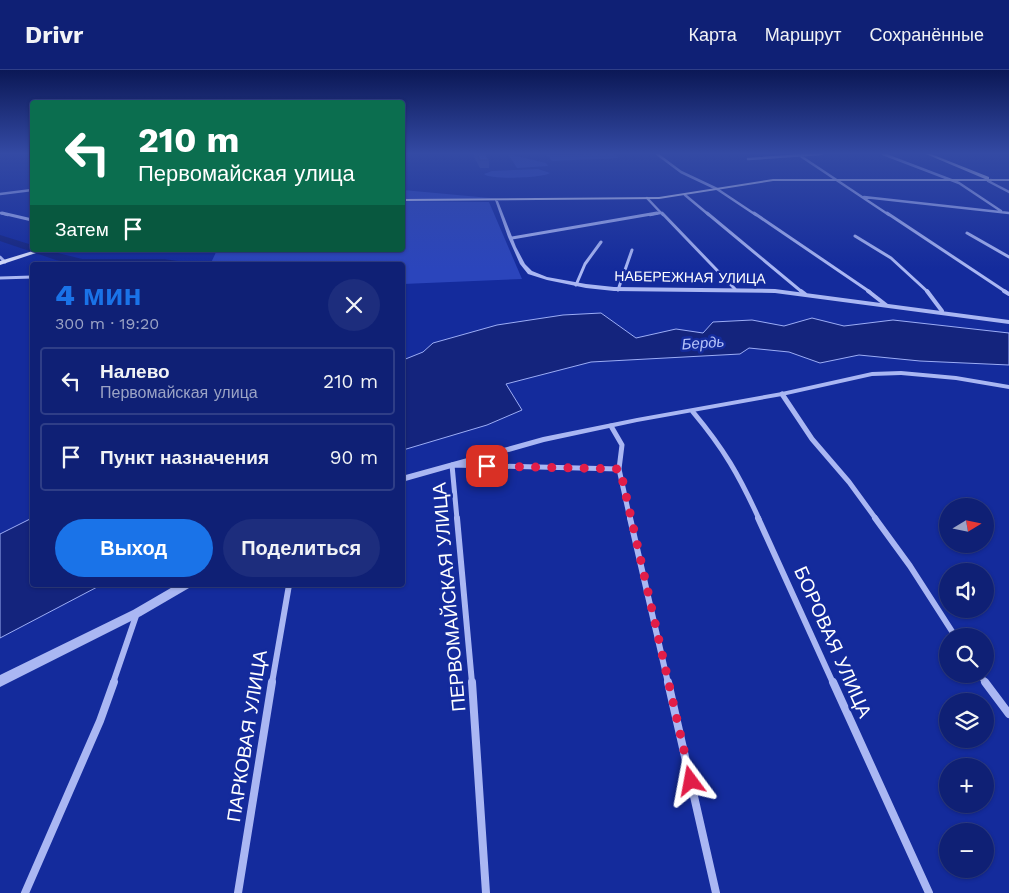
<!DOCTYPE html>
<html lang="ru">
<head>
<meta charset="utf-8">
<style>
	body { margin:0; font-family:"Work Sans",sans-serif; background:#1d2d7d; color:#f1f3f6; height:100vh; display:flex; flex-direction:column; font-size:19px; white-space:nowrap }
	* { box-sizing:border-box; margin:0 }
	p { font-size:16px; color:#9ba3c5 }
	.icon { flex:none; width:28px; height:28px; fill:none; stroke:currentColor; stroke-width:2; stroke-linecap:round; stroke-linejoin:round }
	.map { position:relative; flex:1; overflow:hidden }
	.sheet { position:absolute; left:30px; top:192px; width:375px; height:325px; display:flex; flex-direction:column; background:#0f2075; border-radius:5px; box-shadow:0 1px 4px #0004,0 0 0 1px #2f3e87 }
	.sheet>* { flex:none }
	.hud { position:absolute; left:30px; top:30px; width:375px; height:152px; border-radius:5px; box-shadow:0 1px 4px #0004,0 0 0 1px #2f3e87; background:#0b6e4f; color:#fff; overflow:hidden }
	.needle { width:32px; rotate:80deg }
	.buttons { position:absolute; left:939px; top:428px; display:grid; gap:10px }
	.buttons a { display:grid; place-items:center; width:55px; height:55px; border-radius:50%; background:#0f2075; box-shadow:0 1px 4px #0004,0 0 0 1px #2f3e87; font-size:25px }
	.pin { position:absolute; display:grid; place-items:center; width:42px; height:42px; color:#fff; margin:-21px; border-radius:10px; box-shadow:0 2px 8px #0006 }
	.me { position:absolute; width:55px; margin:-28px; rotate:347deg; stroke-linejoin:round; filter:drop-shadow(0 0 4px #0008) }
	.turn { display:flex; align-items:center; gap:18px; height:105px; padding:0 25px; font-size:22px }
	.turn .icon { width:65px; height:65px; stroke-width:2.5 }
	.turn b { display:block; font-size:35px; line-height:42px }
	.then { display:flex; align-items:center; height:48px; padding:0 25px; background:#0003; gap:10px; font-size:19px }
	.round { display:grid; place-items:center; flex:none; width:52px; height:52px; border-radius:26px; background:#1d2d7d }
	.headline { display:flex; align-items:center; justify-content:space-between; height:85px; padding:0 25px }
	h1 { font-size:30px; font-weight:800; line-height:38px; color:#1a73e8 }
	.action { display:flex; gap:10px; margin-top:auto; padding:10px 25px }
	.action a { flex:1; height:58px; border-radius:30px; background:#1a73e8; color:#fff; font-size:20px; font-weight:800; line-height:58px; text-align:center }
	.action a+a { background:#1d2d7d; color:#f1f3f6 }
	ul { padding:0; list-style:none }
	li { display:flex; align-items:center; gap:15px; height:68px; margin:0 10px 8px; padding:0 15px; border:2px solid #2f3e87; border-radius:5px }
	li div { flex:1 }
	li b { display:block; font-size:19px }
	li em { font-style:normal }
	header { display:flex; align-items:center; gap:30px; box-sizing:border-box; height:70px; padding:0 25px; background:#0f2075; border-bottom:1px solid #2f3e87 }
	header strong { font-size:24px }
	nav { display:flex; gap:28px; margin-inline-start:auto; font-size:18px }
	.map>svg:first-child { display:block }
	.green { fill:#2b45bc }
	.water { fill:#14247d; stroke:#9cadf6 }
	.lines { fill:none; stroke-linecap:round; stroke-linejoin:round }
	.river { fill:#14247d; fill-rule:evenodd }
	.minor-far5 { stroke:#aab7f3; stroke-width:2.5 }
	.minor-far4 { stroke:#aab7f3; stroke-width:3 }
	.minor-far3 { stroke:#aab7f3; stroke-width:4 }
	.minor-far2 { stroke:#aab7f3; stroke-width:5 }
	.minor-far1 { stroke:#aab7f3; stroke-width:6 }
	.minor { stroke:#aab7f3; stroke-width:8 }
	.tertiary { fill:#aab7f3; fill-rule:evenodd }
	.secondary { fill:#d9dffd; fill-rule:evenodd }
	.wall { fill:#3448a8 }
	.building { fill:#3d54c3; stroke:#2b3b88 }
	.route { stroke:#e11d48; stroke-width:9; stroke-dasharray:0 16.2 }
	.labels { text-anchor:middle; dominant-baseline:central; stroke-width:5; stroke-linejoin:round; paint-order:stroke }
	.far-street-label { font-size:14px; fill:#fff; stroke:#142b9c }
	.far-water-label { font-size:15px; font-style:italic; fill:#b6c3fa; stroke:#142b9c }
	.near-street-label { font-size:19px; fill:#fff; stroke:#142b9c }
</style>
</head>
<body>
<header>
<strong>Drivr</strong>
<nav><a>Карта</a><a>Маршрут</a><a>Сохранённые</a></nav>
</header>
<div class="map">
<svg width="1009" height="823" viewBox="0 0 1009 823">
	<rect width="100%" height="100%" fill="#142b9c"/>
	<path class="green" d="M508 84 546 93 548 96 517 98Z
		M614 84 619 88 552 91 547 85Z
		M538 99 550 103C543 108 490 110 484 104L492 101Z
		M403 120 501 129H403Z
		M403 131 489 132 522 209 403 214 402 195H294L275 191 246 195H210L217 180H402Z"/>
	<path class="water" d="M601 243 636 268 676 259 703 263 713 252 752 250 784 256 812 248 844 256 893 250 1009 263V295L920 291 859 285 820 293 789 282 749 278 740 284 591 292 506 314 522 340 487 355 403 380V290L423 282 433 273 497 255 563 245Z
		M32 448V515H101L0 568V464Z"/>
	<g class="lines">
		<path class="river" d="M0 165 32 175V180H46L82 189H164L184 192 189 195H82L56 190 0 171Z"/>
		<path class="minor-far5" d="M657 84 681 102 717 119 756 145
			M883 84 959 113 1001 141
			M799 85 889 145
			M748 89 821 84
			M991 110 988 111 1009 122
			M0 124 32 120
			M685 125 709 145
			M864 127 1009 143
			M647 128 663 145
			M0 143 8 145
			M650 145 660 143"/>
		<path class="minor-far4" d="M2 143 32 150
			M662 143 735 219
			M707 143 802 222
			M754 143 870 222
			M887 143 1006 222
			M967 163 1009 187
			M855 166 891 188 928 222
			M512 168 657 143
			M0 187 5 192
			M0 208 32 207
			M576 215 585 194 601 172
			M618 220 632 180"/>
		<path class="minor-far3" d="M801 221 805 224
			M868 221 886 235
			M927 221 942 241
			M1004 221 1009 224"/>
		<path class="minor-far2" d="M782 324 812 369 849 412 876 449
			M693 342C724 379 739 405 759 449
			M611 356 622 375 619 399 630 449
			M457 449 452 395 619 399"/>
		<path class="minor-far1" d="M457 448 472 613
			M630 448 668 613
			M758 448 833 613
			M875 448 910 496 955 566
			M979 604 986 613
			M113 613 137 543
			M272 613 289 515"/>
		<path class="minor" d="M472 612 486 823
			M668 612 716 823
			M833 612 929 823
			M985 612 1009 644
			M25 823 100 651 114 612
			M238 823 272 612"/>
		<path class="tertiary" d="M495 130 498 131 516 177 525 194 532 201 547 207 586 214 614 217 775 219 1009 250V254L775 223 614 221 586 218 547 210 528 204 520 194 508 167Z
			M901 301 956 306 1009 315V319L956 310 901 305 872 306 782 326 637 352 544 372 402 412V406L543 367 637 348 782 322 872 302Z
			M176 515H190L189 518 141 546 0 617V605L133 540Z"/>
		<path class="secondary" d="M926 84H931L989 107V109H1009V111H773L659 129 402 131V129L659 127 773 109H985Z
			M36 180H45L0 195V191Z"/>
	</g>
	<path class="wall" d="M474 84H485L489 90V98H480L474 87Z"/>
	<path class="building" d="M477 84H485L489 90H480Z"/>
	<linearGradient id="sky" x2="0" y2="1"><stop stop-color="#0b1856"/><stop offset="0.42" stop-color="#344aa4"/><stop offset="1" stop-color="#344aa4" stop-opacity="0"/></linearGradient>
	<rect width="1009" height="199" fill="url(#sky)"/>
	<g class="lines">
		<path class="route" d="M487 396 620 399 691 711"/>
	</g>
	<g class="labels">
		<g class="far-street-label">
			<text transform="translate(690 207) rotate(1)">НАБЕРЕЖНАЯ УЛИЦА</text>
		</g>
		<g class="far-water-label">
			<text transform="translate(703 273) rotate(-4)">Бердь</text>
		</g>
		<g class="near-street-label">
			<text transform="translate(449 527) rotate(-95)">ПЕРВОМАЙСКАЯ УЛИЦА</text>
			<text transform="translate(833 572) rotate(66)">БОРОВАЯ УЛИЦА</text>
			<text transform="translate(247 666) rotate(-81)">ПАРКОВАЯ УЛИЦА</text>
		</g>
	</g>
</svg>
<div class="buttons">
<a><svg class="needle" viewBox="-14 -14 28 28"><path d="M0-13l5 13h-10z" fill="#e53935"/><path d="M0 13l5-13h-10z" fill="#9ba3c5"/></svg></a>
<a><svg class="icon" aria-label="sound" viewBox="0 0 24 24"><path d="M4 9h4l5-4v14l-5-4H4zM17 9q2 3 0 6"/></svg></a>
<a><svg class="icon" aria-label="search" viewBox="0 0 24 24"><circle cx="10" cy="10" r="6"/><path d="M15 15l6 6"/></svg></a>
<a><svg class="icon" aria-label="layers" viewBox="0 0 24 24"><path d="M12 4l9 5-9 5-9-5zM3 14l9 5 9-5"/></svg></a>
<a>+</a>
<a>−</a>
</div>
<div class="pin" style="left:487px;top:396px;background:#d93025"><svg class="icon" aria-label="arrive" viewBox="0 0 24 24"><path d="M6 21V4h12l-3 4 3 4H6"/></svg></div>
<svg class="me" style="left:691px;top:711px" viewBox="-20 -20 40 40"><path d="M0-17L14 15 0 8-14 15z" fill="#e11d48" stroke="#fff" stroke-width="4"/></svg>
<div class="hud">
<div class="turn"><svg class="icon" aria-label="left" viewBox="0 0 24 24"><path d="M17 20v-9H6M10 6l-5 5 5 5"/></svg><div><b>210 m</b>Первомайская улица</div></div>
<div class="then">Затем<svg class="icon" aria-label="arrive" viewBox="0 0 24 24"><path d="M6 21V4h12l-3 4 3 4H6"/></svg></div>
</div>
<section class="sheet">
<div class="headline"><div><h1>4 мин</h1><p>300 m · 19:20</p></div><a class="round"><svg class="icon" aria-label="close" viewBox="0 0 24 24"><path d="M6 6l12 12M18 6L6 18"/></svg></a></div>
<ul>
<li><svg class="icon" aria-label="left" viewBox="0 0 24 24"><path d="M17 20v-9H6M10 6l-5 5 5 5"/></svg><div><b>Налево</b><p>Первомайская улица</p></div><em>210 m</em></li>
<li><svg class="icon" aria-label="arrive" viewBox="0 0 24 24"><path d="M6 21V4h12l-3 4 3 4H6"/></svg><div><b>Пункт назначения</b></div><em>90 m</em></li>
</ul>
<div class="action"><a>Выход</a><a>Поделиться</a></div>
</section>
</div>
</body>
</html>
